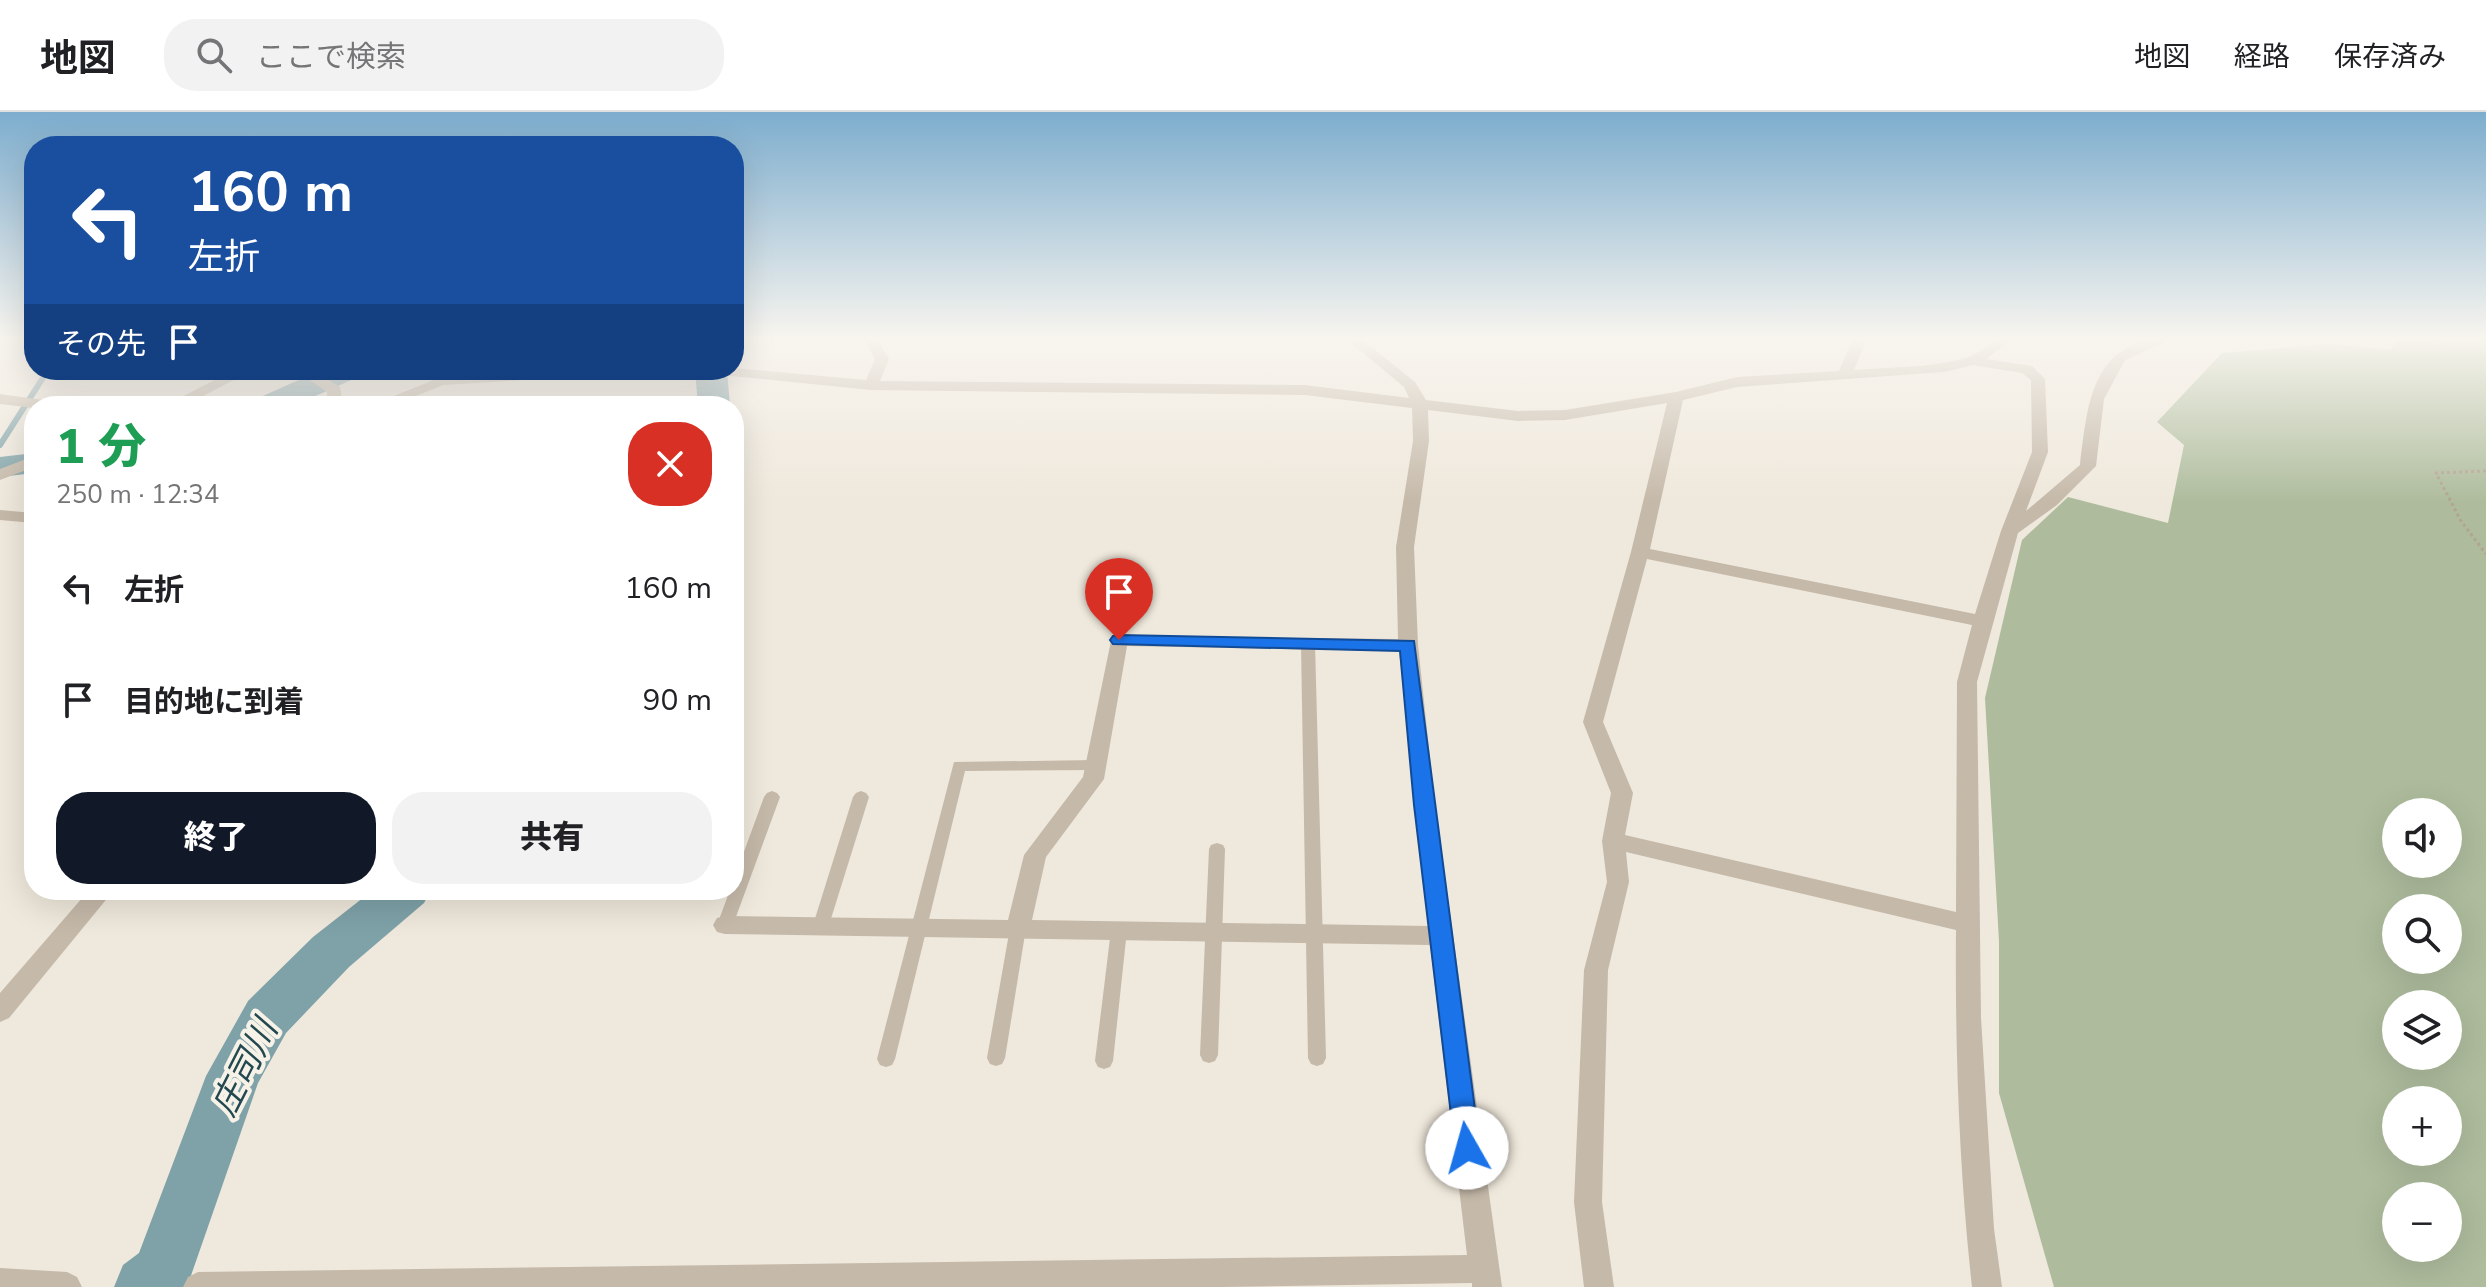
<!DOCTYPE html>
<html lang="ja">
<head>
<meta charset="utf-8">
<style>
	body { margin:0; font-family:"Nunito Sans","Noto Sans JP",sans-serif; background:#f2f2f2; color:#202124; height:100vh; display:flex; flex-direction:column; font-size:30px; white-space:nowrap }
	* { box-sizing:border-box; margin:0 }
	p { font-size:26px; color:#757577 }
	.icon { flex:none; width:44px; height:44px; fill:none; stroke:currentColor; stroke-width:2; stroke-linecap:round; stroke-linejoin:round }
	.map { position:relative; flex:1; overflow:hidden }
	.sheet { position:absolute; left:24px; top:284px; width:720px; height:504px; display:flex; flex-direction:column; background:#fff; border-radius:32px; box-shadow:0 8px 32px #0002 }
	.sheet>* { flex:none }
	.hud { position:absolute; left:24px; top:24px; width:720px; height:244px; border-radius:32px; box-shadow:0 8px 32px #0002; background:#1a4fa0; color:#fff; overflow:hidden }
	.tools { position:absolute; left:2382px; top:686px; display:grid; gap:16px }
	.tools a { display:grid; place-items:center; width:80px; height:80px; border-radius:50%; background:#fff; box-shadow:0 8px 32px #0002; font-size:40px }
	.pin { position:absolute; display:grid; place-items:center; width:68px; height:68px; color:#fff; margin:-82px -34px; border-radius:50% 50% 50% 0; rotate:-45deg; box-shadow:0 0 8px #0007 }
	.pin .icon { rotate:45deg }
	.me { position:absolute; width:88px; margin:-44px; rotate:353deg; stroke-linejoin:round; filter:drop-shadow(0 0 6px #0008) }
	.turn { display:flex; align-items:center; gap:28px; height:168px; padding:0 32px; font-size:36px }
	.turn .icon { width:104px; height:104px; stroke-width:2.5 }
	.turn b { display:block; font-size:56px; line-height:68px }
	.then { display:flex; align-items:center; height:76px; padding:0 32px; background:#0003; gap:16px; font-size:30px }
	.round { display:grid; place-items:center; flex:none; width:84px; height:84px; border-radius:32px; background:#f2f2f2 }
	.overview { display:flex; align-items:center; justify-content:space-between; height:136px; padding:0 32px }
	h1 { font-size:48px; font-weight:800; line-height:60px; color:#1e9e55 }
	.primary-button { display:flex; gap:16px; margin-top:auto; padding:16px 32px }
	.primary-button a { flex:1; height:92px; border-radius:32px; background:#111827; color:#fff; font-size:32px; font-weight:800; line-height:92px; text-align:center }
	.primary-button a+a { background:#f2f2f2; color:#202124 }
	ul { padding:0; list-style:none }
	li { display:flex; align-items:center; gap:24px; height:112px; padding:0 32px }
	li div { flex:1 }
	li b { display:block; font-size:30px }
	li em { font-style:normal }
	header { display:flex; align-items:center; gap:48px; box-sizing:border-box; height:112px; padding:0 40px; background:#fff; border-bottom:2px solid #e0e0e0 }
	header strong { font-size:38px }
	nav { display:flex; gap:44px; margin-inline-start:auto; font-size:28px }
	.search { width:560px; height:72px; background:#f2f2f2; display:flex; align-items:center; gap:20px; box-sizing:border-box; padding:0 28px; border-radius:32px; color:#757577; font-size:30px }
	.map>svg:first-child { display:block }
	.green { fill:#aebc9d; fill-rule:evenodd }
	.lines { fill:none; stroke-linecap:round; stroke-linejoin:round }
	.stream { stroke:#7ea2a8; stroke-width:6 }
	.river { fill:#7ea2a8; fill-rule:evenodd }
	.path { stroke:#b1a493; stroke-width:3; stroke-dasharray:3 3; stroke-linecap:butt }
	.service { fill:#c5b9a9; fill-rule:evenodd }
	.minor { fill:#c5b9a9; fill-rule:evenodd }
	.route { fill:#1a73e8; stroke:#114b97; stroke-width:2 }
	.labels { text-anchor:middle; dominant-baseline:central; stroke-width:8; stroke-linejoin:round; paint-order:stroke }
	.near-water-label { font-size:34px; font-style:italic; fill:#224850; stroke:#f7f2e7 }
</style>
</head>
<body>
<header>
<strong>地図</strong>
<div class="search"><svg class="icon" aria-label="search" viewBox="0 0 24 24"><circle cx="10" cy="10" r="6"/><path d="M15 15l6 6"/></svg>ここで検索</div>
<nav><a>地図</a><a>経路</a><a>保存済み</a></nav>
</header>
<div class="map">
<svg width="2486" height="1175" viewBox="0 0 2486 1175">
	<rect width="100%" height="100%" fill="#efe8dc"/>
	<path class="green" d="M2399 226H2486L2482 228 2486 232V1175H2054L1999 981V829L1985 586 2022 428 2068 385 2168 411 2184 333 2157 310 2222 241 2329 232 2390 238ZM2396 700H2448V752H2396ZM2396 796H2448V848H2396ZM2396 892H2448V944H2396ZM2396 988H2448V1040H2396ZM2396 1084H2448V1136H2396Z"/>
	<g class="lines">
		<path class="stream" d="M0 333 48 258"/>
		<path class="river" d="M321 258H363L358 265 293 294H251L256 287Z
			M695 258H727L730 294H698Z
			M34 341V361L0 365V345Z
			M373 778H431L424 791 349 855 286 921 258 971 187 1175H114L123 1153 139 1141 206 964 248 889 313 825Z"/>
		<path class="path" d="M2486 359 2436 361 2461 409 2486 442"/>
		<path class="service" d="M1308 528 1315 532 1326 946 1323 952 1317 954 1311 952 1308 946 1301 532Z
			M1096 648 1101 649 1103 653 1101 657 1096 658 965 659 895 947 892 953 886 955 880 953 877 947 954 650Z
			M772 679 777 681 780 685 733 813 731 818 725 820 719 818 717 813 730 778H734V767L764 685 767 681Z
			M861 679 866 681 869 685 829 813 827 818 821 820 815 818 813 813 853 685 856 681Z
			M1217 731 1223 733 1225 737 1218 943 1215 949 1209 951 1203 949 1200 943 1209 737 1211 733Z
			M1018 809 1024 811 1026 816 1005 946 1002 952 996 954 990 952 987 946 1010 816 1012 811Z
			M1119 811 1125 813 1127 818 1113 949 1110 955 1104 957 1098 955 1095 949 1111 818 1113 813Z"/>
		<path class="minor" d="M863 226H877L889 247 880 269 1305 273 1409 286 1404 275 1345 226H1360L1415 270 1426 288 1518 299 1565 298 1676 280 1737 265 1839 259 1853 226H1867L1854 258C1890 255 1928 256 1962 247 1984 242 1989 226 2014 226L1986 247 2032 254 2045 267 2048 340 2026 399 2080 353C2088 288 2092 226 2174 226L2125 248 2104 287 2096 354 2057 393 2018 421 1977 570 1981 906 1994 1117 2002 1175H1972C1959 1057 1955 937 1956 818L1626 740 1629 770 1608 858 1602 1090 1614 1175H1584L1574 1090 1584 858 1607 770 1602 729 1611 681 1583 610 1631 440 1667 291 1565 308 1518 309 1428 298 1429 329 1414 435 1418 533 1435 693 1502 1175H1472V1171L1222 1175H183L188 1165 198 1160 1467 1143 1430 833 725 822 717 820 713 813 717 806 725 804 1008 808 1024 743 1083 665 1112 524 1398 527 1396 435 1413 329 1412 296 1305 283 871 278 711 262 704 258 734 256 866 268 875 247ZM1973 253 2022 261 2031 268 2032 340 2001 419 1975 502 1650 437 1683 288 1737 275 1944 260ZM1647 447 1972 513 1957 570 1956 800 1625 723 1633 681 1603 610ZM1127 534 1399 539 1428 814 1032 808 1046 745 1104 667Z
			M2408 226 2486 230V238L2415 230Z
			M234 258H253L184 294H164Z
			M295 258H312L340 275 343 294H327V280Z
			M550 258H632L625 262 443 273 391 294H369L441 265Z
			M0 282 50 289 58 294 34 296 0 292Z
			M34 344V355L0 368V357Z
			M0 398 34 401V411L0 408Z
			M89 778H114L9 906 0 910V881Z
			M0 1156 67 1160 77 1165 82 1175H0Z"/>
	</g>
	<linearGradient id="sky" x2="0" y2="1"><stop stop-color="#7dadce"/><stop offset="0.58" stop-color="#f8f5ef"/><stop offset="1" stop-color="#f8f5ef" stop-opacity="0"/></linearGradient>
	<rect width="2486" height="390" fill="url(#sky)"/>
	<path class="route" d="M1119 523 1414 529 1480 1036 1476 1044 1467 1047 1458 1044 1455 1036 1414 693 1400 539 1113 532 1110 528 1113 524Z"/>
	<g class="labels">
		<g class="near-water-label">
			<text transform="translate(245 956) rotate(-63)">庄司川</text>
		</g>
	</g>
</svg>
<div class="tools">
<a><svg class="icon" aria-label="sound" viewBox="0 0 24 24"><path d="M4 9h4l5-4v14l-5-4H4zM17 9q2 3 0 6"/></svg></a>
<a><svg class="icon" aria-label="search" viewBox="0 0 24 24"><circle cx="10" cy="10" r="6"/><path d="M15 15l6 6"/></svg></a>
<a><svg class="icon" aria-label="layers" viewBox="0 0 24 24"><path d="M12 4l9 5-9 5-9-5zM3 14l9 5 9-5"/></svg></a>
<a>+</a>
<a>−</a>
</div>
<div class="pin" style="left:1119px;top:528px;background:#d93025"><svg class="icon" aria-label="arrive" viewBox="0 0 24 24"><path d="M6 21V4h12l-3 4 3 4H6"/></svg></div>
<svg class="me" style="left:1467px;top:1036px" viewBox="-20 -20 40 40"><circle r="19" fill="#fff"/><path d="M0-13L10 11 0 6-10 11z" fill="#1a73e8"/></svg>
<div class="hud">
<div class="turn"><svg class="icon" aria-label="left" viewBox="0 0 24 24"><path d="M17 20v-9H6M10 6l-5 5 5 5"/></svg><div><b>160 m</b>左折</div></div>
<div class="then">その先<svg class="icon" aria-label="arrive" viewBox="0 0 24 24"><path d="M6 21V4h12l-3 4 3 4H6"/></svg></div>
</div>
<section class="sheet">
<div class="overview"><div><h1>1 分</h1><p>250 m · 12:34</p></div><a class="round" style="background:#d93025;color:#fff"><svg class="icon" aria-label="close" viewBox="0 0 24 24"><path d="M6 6l12 12M18 6L6 18"/></svg></a></div>
<ul>
<li><svg class="icon" aria-label="left" viewBox="0 0 24 24"><path d="M17 20v-9H6M10 6l-5 5 5 5"/></svg><div><b>左折</b></div><em>160 m</em></li>
<li><svg class="icon" aria-label="arrive" viewBox="0 0 24 24"><path d="M6 21V4h12l-3 4 3 4H6"/></svg><div><b>目的地に到着</b></div><em>90 m</em></li>
</ul>
<div class="primary-button"><a>終了</a><a>共有</a></div>
</section>
</div>
</body>
</html>
